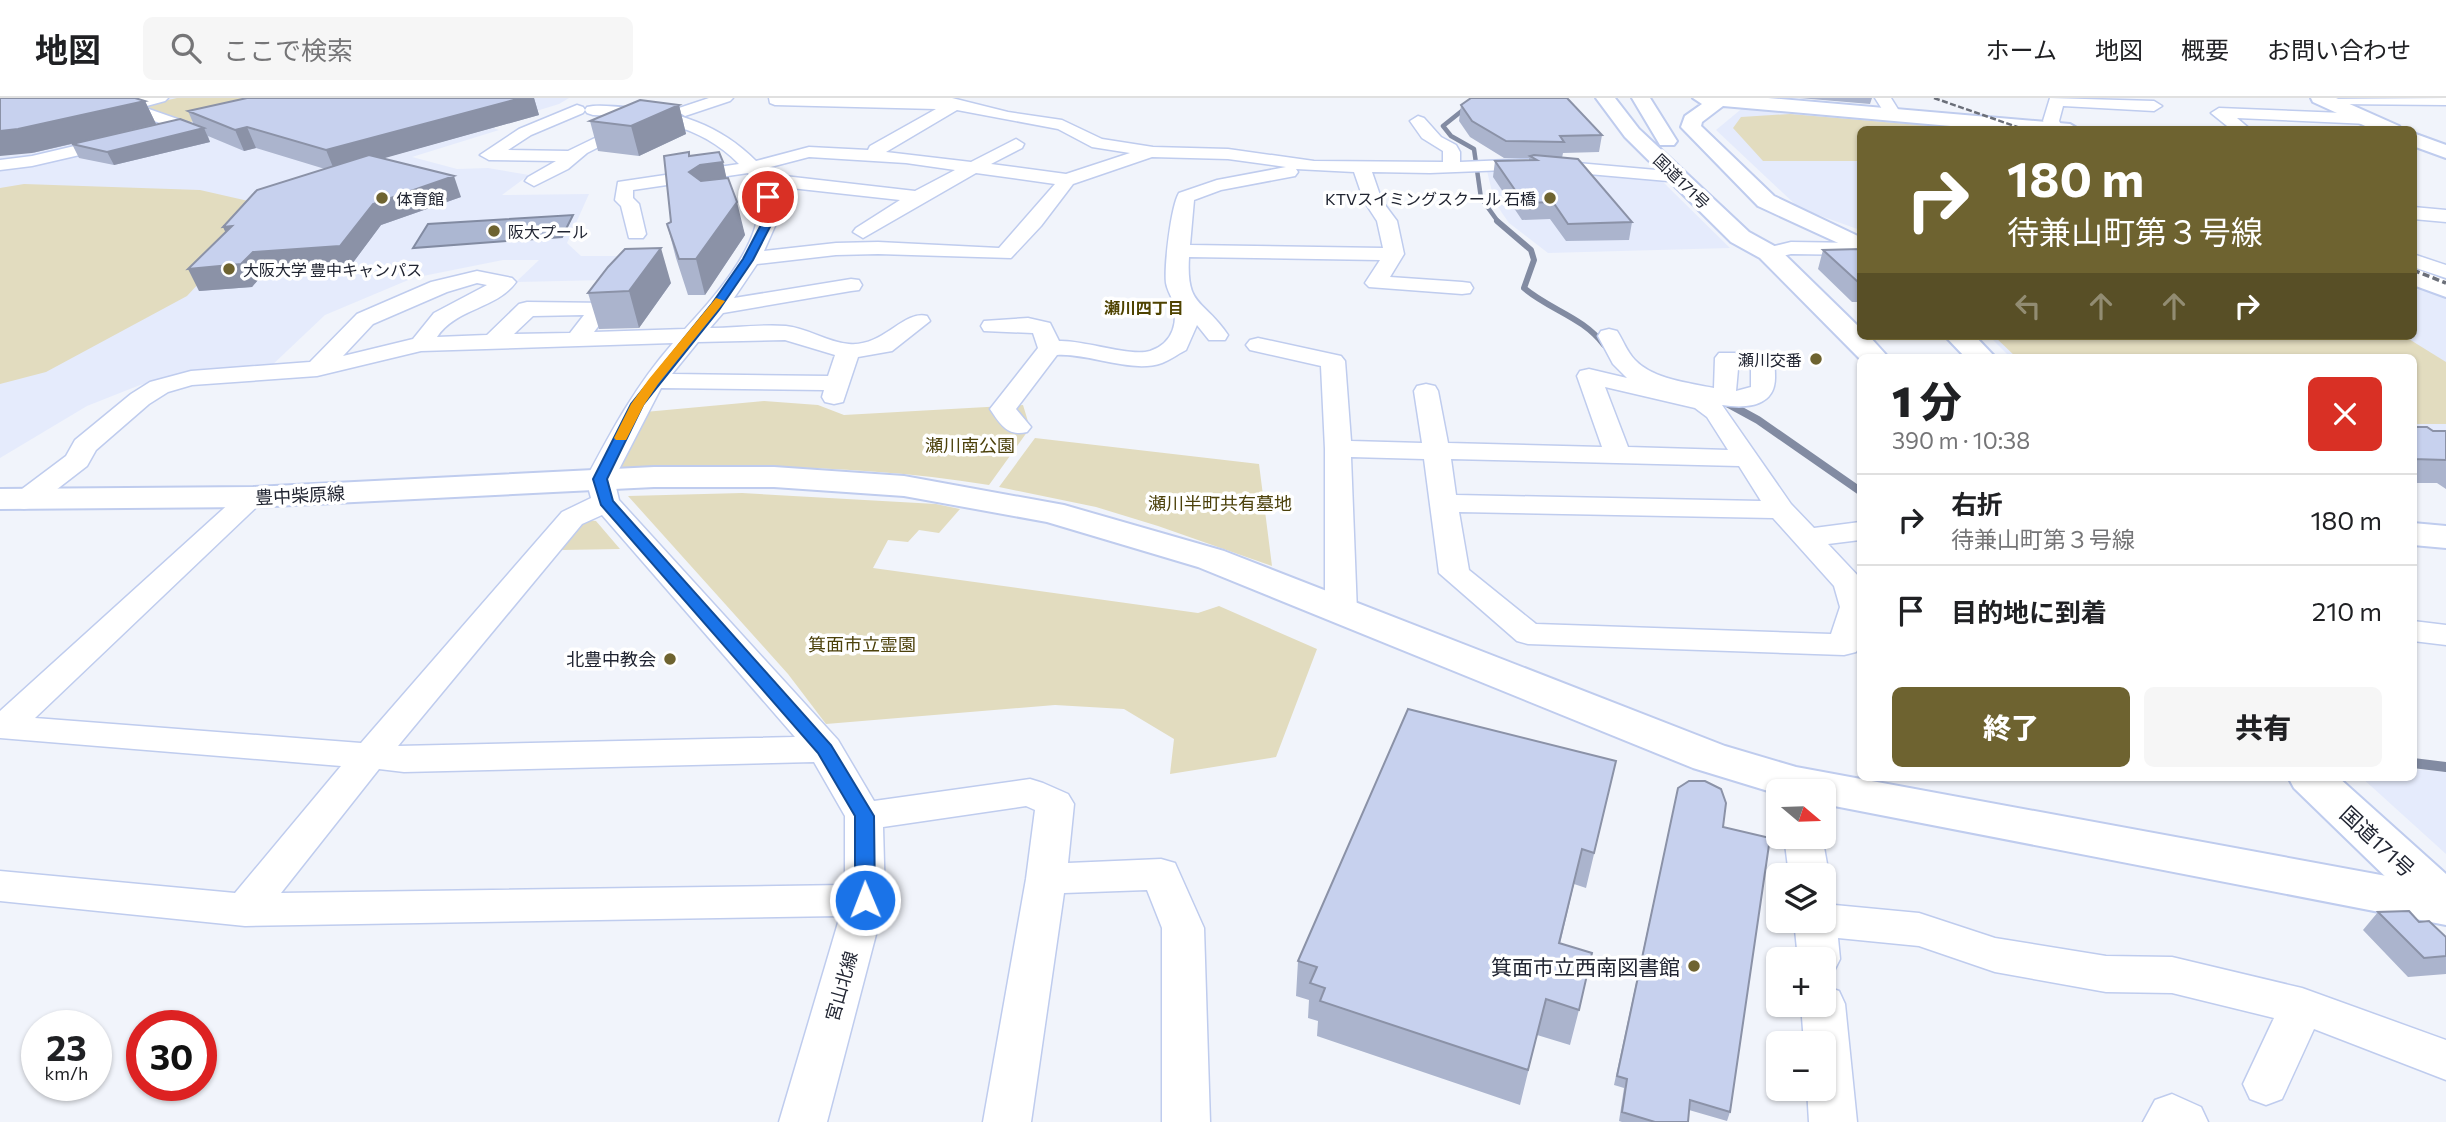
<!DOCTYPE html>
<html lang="ja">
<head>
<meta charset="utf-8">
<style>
	body { margin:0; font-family:Commissioner,"Noto Sans JP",sans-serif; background:#f6f6f6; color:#202124; height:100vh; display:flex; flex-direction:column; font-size:26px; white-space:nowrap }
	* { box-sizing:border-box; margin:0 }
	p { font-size:23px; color:#757577 }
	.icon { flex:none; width:38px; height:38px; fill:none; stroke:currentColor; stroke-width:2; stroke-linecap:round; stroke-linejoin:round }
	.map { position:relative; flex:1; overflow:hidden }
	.panel { position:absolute; left:1857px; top:256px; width:560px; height:427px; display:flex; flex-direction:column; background:#fff; border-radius:10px; box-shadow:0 2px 5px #0004 }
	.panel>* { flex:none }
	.banner { position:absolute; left:1857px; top:28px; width:560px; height:214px; border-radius:10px; box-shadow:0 2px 5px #0004; background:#6e6330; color:#fff; overflow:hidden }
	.needle { width:46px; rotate:109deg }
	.buttons { position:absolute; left:1766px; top:681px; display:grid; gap:14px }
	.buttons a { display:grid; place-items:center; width:70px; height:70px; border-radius:10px; background:#fff; box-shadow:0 2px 5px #0004; font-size:35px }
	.speed { position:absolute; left:21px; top:912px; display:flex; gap:14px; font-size:35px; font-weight:700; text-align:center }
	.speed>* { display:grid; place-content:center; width:91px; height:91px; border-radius:50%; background:#fff; box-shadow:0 2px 5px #0004; line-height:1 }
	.speed small { font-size:18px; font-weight:400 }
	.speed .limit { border:10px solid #d22; background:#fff; color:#111 }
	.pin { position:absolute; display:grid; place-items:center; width:60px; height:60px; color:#fff; margin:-30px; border:4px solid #fff; border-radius:50%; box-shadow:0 2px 7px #0007 }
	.me { position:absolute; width:77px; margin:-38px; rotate:359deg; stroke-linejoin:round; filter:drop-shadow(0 0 5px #0008) }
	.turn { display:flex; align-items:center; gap:24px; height:147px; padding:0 35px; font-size:32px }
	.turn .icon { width:91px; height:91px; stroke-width:2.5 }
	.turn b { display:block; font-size:49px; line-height:60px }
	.lanes { display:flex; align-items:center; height:66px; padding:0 35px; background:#0003; justify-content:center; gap:35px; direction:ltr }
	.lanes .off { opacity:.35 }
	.round { display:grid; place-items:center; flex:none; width:74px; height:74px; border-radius:10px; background:#f6f6f6 }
	.overview { display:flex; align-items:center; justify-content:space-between; height:119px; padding:0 35px }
	h1 { font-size:42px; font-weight:800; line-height:52px }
	.action { display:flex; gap:14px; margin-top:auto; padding:14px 35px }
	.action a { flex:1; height:80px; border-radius:10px; background:#6e6330; color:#fff; font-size:28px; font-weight:800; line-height:80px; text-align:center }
	.action a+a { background:#f6f6f6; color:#202124 }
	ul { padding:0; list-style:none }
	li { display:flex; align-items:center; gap:21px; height:91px; padding:0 35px; border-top:2px solid #e0e0e0 }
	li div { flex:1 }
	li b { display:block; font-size:26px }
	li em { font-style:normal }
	header { display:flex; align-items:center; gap:42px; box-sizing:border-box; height:98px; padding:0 35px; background:#fff; border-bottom:2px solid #e0e0e0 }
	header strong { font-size:33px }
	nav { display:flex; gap:38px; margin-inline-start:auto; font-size:24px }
	.search { width:490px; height:63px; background:#f6f6f6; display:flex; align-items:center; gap:18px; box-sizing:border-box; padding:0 24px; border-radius:10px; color:#757577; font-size:26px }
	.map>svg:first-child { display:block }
	.built { fill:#e5ebfc }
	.green { fill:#e2dcbf }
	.water { fill:#acb7d2; stroke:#828ba2; stroke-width:2 }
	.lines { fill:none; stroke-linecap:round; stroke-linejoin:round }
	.stream-far3 { stroke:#828ba2; stroke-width:4.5 }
	.stream-far2 { stroke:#828ba2; stroke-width:6 }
	.stream-far1 { stroke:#828ba2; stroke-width:8 }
	.stream { stroke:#828ba2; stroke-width:10 }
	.minor-casing { stroke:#bfccee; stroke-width:3 }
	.tertiary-casing { stroke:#bfccee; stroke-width:4 }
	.trunk-casing { stroke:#bfccee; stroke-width:4 }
	.minor { fill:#fff; fill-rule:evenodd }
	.tertiary { fill:#fff; fill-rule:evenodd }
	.trunk { fill:#fff; fill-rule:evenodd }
	.rail-far1 { stroke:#6b6f79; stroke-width:2.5; stroke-dasharray:6 2.5; stroke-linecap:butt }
	.rail { stroke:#6b6f79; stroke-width:3.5; stroke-dasharray:7 3.5; stroke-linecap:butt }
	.wall { fill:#abb4cd }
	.shaded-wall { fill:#8b92a7 }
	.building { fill:#c7d1ee; stroke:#8b92a7; stroke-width:2 }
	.route { fill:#1a73e8; stroke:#114b97; stroke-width:2 }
	.slow { fill:#f59e0b }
	.poi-dot { fill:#6e6330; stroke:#fff; stroke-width:2.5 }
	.labels { text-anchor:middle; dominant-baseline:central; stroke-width:7; stroke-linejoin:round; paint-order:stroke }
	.far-street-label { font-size:16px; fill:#212532; stroke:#fff }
	.far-poi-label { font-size:16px; fill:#212532; stroke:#fff; text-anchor:start }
	.far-neighbourhood-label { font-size:16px; font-weight:bold; fill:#4f4300; stroke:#fff }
	.park-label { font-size:18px; fill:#4c410b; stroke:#fff }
	.street-label { font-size:18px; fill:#212532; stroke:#fff }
	.poi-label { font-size:18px; fill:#212532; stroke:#fff; text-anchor:end }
	.near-street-label { font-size:21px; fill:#212532; stroke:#fff }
	.near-poi-label { font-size:21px; fill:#212532; stroke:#fff; text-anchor:end }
</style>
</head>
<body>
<header>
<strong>地図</strong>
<div class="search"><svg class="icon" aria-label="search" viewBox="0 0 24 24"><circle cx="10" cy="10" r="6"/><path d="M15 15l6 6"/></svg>ここで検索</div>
<nav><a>ホーム</a><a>地図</a><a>概要</a><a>お問い合わせ</a></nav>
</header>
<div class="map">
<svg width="2446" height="1024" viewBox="0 0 2446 1024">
	<rect width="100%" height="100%" fill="#f1f4fb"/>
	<path class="built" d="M0 0H569L559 6 488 28 499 32 412 59 457 71 488 70 529 77 502 97 589 96 567 145 581 158H662L653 181 516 184 539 162H503L413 180 325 217 269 270 182 277 140 287 87 308 0 360Z
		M1745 8 1988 31 1860 32V132L1799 110 1716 32Z
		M1486 69H1547L1662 83 1730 150 1548 155 1509 125 1502 115 1494 102Z
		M2413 186 2446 198V358L2413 336V259H2010L1989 238H2413Z
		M2413 671 2446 674V756L2361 679H2413Z"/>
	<path class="green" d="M177 0H290L182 26 137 9Z
		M1790 16 1967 31 1860 32V63H1763L1733 30 1741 19Z
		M24 86 200 92 257 105 242 139 187 198 46 274 0 286V90Z
		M1994 238H2404L2446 264V326H2413V259H2016Z
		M764 303 818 307 844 317 1023 307 1030 330 989 387C864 367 743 367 617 370L645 314Z
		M1035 340 1259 366 1272 468 1158 428 1096 409 999 389Z
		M742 395 936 406 960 411 939 435 919 432 908 444 888 442 873 470 1198 515 1219 508 1317 551 1276 659 1170 676 1174 641 1124 611 1055 607 826 626 788 576 628 398Z
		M589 422 596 423 620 451 561 452 582 425Z"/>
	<path class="water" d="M573 117 562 139 413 150 428 126Z"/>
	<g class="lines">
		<path class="stream-far3" d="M1478 0 1443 28 1451 38 1474 51 1481 100 1499 125"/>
		<path class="stream-far2" d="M1497 123 1531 152 1534 162 1524 190C1550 212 1583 219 1604 247"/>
		<path class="stream-far1" d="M1725 304 1758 322 1860 393"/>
		<path class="stream" d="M2413 665 2446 669"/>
		<g class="minor-casing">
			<path id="minor" d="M140 0H168L165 3 143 9 189 25 191 28 189 31H177L120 11 118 8 120 5Z
				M709 0H733L730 3 685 18 677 13 679 10Z
				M769 0H952L1008 14 1062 22 1102 41 1153 49 1228 51 1314 63 1443 64V53L1422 40 1410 23 1418 18 1424 20 1441 39 1456 47 1460 54V64L1532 61 1679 74 1688 79 1679 84 1532 71 1430 75 1372 74 1382 103 1397 123 1404 156 1390 179 1462 184 1470 185 1473 190 1470 195 1462 196 1369 189 1365 185 1380 162 1189 159C1186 210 1203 200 1228 237L1225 242H1209L1197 227 1186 252C1178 256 1170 262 1162 265 1132 276 1089 255 1057 257L1016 311 1031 329 1027 334C1008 339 1000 326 990 311L1038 250 1033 235 984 233 981 228 984 223 1028 220 1050 225 1059 243C1084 242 1130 259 1150 253 1174 245 1179 223 1172 201 1170 196 1167 191 1166 185 1164 169 1171 108 1179 95L1217 82 1286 69 1228 61 1152 59 1073 86 1041 128 1011 160 878 156 836 157 757 166 734 200 851 181 859 182 862 187 859 192 851 193 723 215 710 230C735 230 762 226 786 228 807 230 827 244 849 246 884 249 903 212 927 218L930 223 892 253 858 259 843 304 834 306 825 304 822 299 824 292 661 290 614 381 619 402 838 642 874 703 1030 681 1043 685 1068 696 1074 706 1068 765 1161 761 1175 765 1204 830 1210 1024H1162V830L1147 792 1064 795 1031 1024H983L1026 781 1035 712 1026 708 883 729 885 802 827 1024H779L840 818 245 828 0 803V773L235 795 341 668 0 640V613L243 393 253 391 263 393 267 399 35 620 361 645 562 414 591 400 586 381C612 332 636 287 673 245L421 253 317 278 192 287 168 294 149 306 96 352 87 368 34 409 24 411 14 409 10 403 14 397 66 358 75 342 131 296 150 284 191 273 310 264 357 216 431 184 477 173 512 180 516 184C497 211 456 210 437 239L487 237 519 206 527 204 609 205 612 210 594 234 685 231C717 196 785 123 748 75L633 92V100L639 106 646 136 643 140H629L621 108 615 102 618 84 739 66C698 24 648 20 593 17L587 15 585 12 587 9C599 6 614 9 626 9 677 13 719 26 756 63L809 49 868 52 870 48 936 11 775 7 770 5ZM957 12 1058 31 1092 49 1130 55 1066 76 991 66 1022 50 1024 46 1016 41 971 64 886 54ZM809 59 906 65 955 72 915 93 767 76 763 71ZM1296 71 1354 74 1364 103 1377 123 1383 150 1190 147 1194 102 1221 92 1295 78 1298 74ZM976 75 1055 86 999 150 878 144 836 145 764 153 779 119 773 88 900 102 856 130 853 134 863 140ZM477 185 487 187 434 215 413 241 343 258 373 226 447 194ZM584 217 570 235 514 236 533 218ZM785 242 835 257 828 278 672 276 698 244ZM602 417 795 639 398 648 582 426ZM814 664 845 718V787L281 795 379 671 404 674Z
				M1875 0H1891L1901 16 1899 19H1887Z
				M2050 0 2154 3 2162 8 2154 13 2063 8 2059 23 2063 30 2048 32 2043 23Z
				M2446 0V7L2335 6 2327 1Z
				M577 7 583 9 585 12 583 15 531 37 508 52 568 53 628 24H640L642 27 587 55 568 71 534 88 525 83 528 79 556 63 489 62 480 57 519 31Z
				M2219 10 2369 16 2377 21 2369 26 2237 20 2251 32H2232L2211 15Z
				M117 38 125 43 123 47 32 68 0 72V62L32 58Z
				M2413 109 2446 112V124L2413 121Z
				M1791 144 1860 145V157L1791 156 1769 161 1762 159 1759 155 1762 151Z
				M2413 156 2446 167V180L2413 169Z
				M1609 231 1617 233C1623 242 1627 254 1635 262 1653 281 1689 285 1714 290L1715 260 1719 255H1735L1739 260 1736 293 1751 289V267L1755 262H1771C1775 268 1775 271 1775 278 1776 308 1748 311 1722 307L1791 406 1814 430 1860 424V442L1828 446 1860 480V547L1856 554 1844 557 1528 546 1517 543 1439 475 1424 361 1351 359 1357 514 1352 521 1341 524 1330 521 1325 514V351L1321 268 1250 252 1246 247 1250 242 1258 240 1341 258 1345 263 1351 343 1422 345 1414 293 1417 288 1426 286 1435 288 1438 293 1448 345 1602 349 1577 278 1580 273 1589 271 1627 280 1613 266 1598 238 1601 233ZM1605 289 1695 310 1707 319 1728 352 1628 349ZM1451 361 1739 368 1761 403 1456 397ZM1459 414 1773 420 1834 488 1840 509 1831 536 1536 526 1469 472Z
				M2413 523 2446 527V547L2413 543Z
				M1784 738H1822L1829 777 1824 787V777H1789Z
				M1824 806 1919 815 1995 840 2106 858 2172 859 2302 890 2446 942V982L2314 931 2282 1001 2266 1007 2250 1001 2243 986 2274 920 2172 895 2106 894 1995 874 1919 848 1838 840 1840 861 1834 873 1824 877V861H1798L1794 822H1824Z
				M1824 888 1839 893 1845 906 1857 1024H1809L1807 990H1824V945H1804L1801 906H1824Z
				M2172 996 2201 1009 2208 1024H2143L2155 1002Z"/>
		</g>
		<g class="tertiary-casing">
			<path id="tertiary" d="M1693 0H1768L2070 26 2080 32H1996L1723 8 1702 24 1701 28 1774 98 1860 139V155L1758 108 1681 29 1685 18 1702 6Z
				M2311 0H2336L2399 28 2402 32H2374L2313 4Z
				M2413 35 2446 47V60L2413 48Z
				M2413 170 2446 182V199L2413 187Z
				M1945 238H1975L1995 259H1965Z
				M654 369H774L904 378 1064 407 1224 453 1725 648 1796 669 2446 789V827L1824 706V693H1778V696L1693 670 1198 469 1047 424 904 398 774 389H654L253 409 0 411V391L253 389Z
				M2413 425 2446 428V450L2413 447Z"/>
		</g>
		<g class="trunk-casing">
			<path id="trunk" d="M1596 0H1615L1639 31 1749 134 1778 150 1860 230V238H1869L1888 259H1860V261L1760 160 1731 144 1625 39Z
				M1632 0H1650L1677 43 1674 47H1660Z
				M2288 679H2338L2446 776V825L2428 820 2294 690Z"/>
		</g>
		<use href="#minor" class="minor"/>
		<use href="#tertiary" class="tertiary"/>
		<use href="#trunk" class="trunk"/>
		<path class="rail-far1" d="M1934 0 2026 32"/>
		<path class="rail" d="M2413 172 2446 185"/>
	</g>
	<path class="wall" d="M247 0H534L539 17 383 60 461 99 381 127 349 170 263 176 252 189 199 193 226 134 223 129 325 71 256 50 244 53 208 38 210 44 114 67 79 60 72 46 32 55 145 3 156 26 194 27 188 13Z
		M1799 0H1872L1870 6Z
		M679 7 686 36 639 58 598 53 590 23Z
		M1461 7 1602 37 1599 54 1563 55 1562 60 1632 124 1629 142 1566 143 1550 121 1522 122 1493 79 1495 63 1529 62V60H1504L1470 39 1459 23Z
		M723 64 726 80 745 137 705 197H688L676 160 667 126 671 124Z
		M1860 151V204H1852L1818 171 1823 152Z
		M671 185 639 230 599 231 588 195Z
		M2413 329 2433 333H2446V391L2437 385H2413Z
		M1616 663 1586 790 1574 786 1560 846 1579 912 1570 947 1537 937 1520 1007 1317 938 1318 923 1308 920 1309 902 1296 898 1298 863Z
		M1678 690 1730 1014 1727 1023 1689 1012 1688 1024H1622L1619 1023 1624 990 1614 987Z
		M2378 814 2419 824 2446 839V876L2408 879 2363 832Z"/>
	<path class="shaded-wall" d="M521 0H534L539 17 335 74 326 52Z
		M145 3 156 26 32 55 0 58V33Z
		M679 7 686 36 639 58 631 28Z
		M247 29 256 50 244 53 235 32Z
		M204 30 210 44 114 67 107 54Z
		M689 54 693 72 700 67 723 64 730 96 708 98 689 74Z
		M454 78 461 99 381 127 349 170 263 176 252 189 199 193 188 171 253 154 373 106Z
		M737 104 745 137 705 197 696 161Z
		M232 128 233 150 223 129Z
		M661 150 671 185 639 230 629 193Z"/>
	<path class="building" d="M0 0H135L145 3 18 31 0 33Z
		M247 0H521L326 52 247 29 235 32 188 13Z
		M1471 0H1567L1602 37 1560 38 1564 44 1506 43 1472 23 1461 7Z
		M640 2 679 7 631 28 590 23Z
		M180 21 204 30 107 54 72 46Z
		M689 54V58L719 54 723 64 700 67 689 74 701 83 728 80 737 104 696 161H679L667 126 671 124 664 58Z
		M369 57 454 78 373 106 340 148 253 154 241 166 188 171 232 128 223 129 257 92Z
		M1534 57 1578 61 1632 124 1568 126 1553 104 1524 105 1495 63 1537 62 1530 58Z
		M661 150 629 193 588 195 608 169 625 151Z
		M1860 151V184H1858L1823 152Z
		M2413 329H2427L2433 333H2446V362L2413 361Z
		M1408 611 1616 663 1594 755 1582 751 1559 845 1592 855 1579 912 1546 901 1528 972 1320 903 1325 890 1310 885 1317 869 1298 863Z
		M1689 683H1705L1721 691 1726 705 1723 729 1770 740 1730 1014 1690 1002 1688 1024H1655L1622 1014 1627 981 1617 978 1678 690Z
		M2409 813 2419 824 2429 823 2446 839V858L2424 860 2378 814Z"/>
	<path class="route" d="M768 96 772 99 774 121 753 162 719 212 643 307 607 381 613 403 831 647 874 718 875 802 872 808 865 810 858 808 855 802V718L818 655 601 407 593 381 631 306 711 207 743 161 764 121 763 99Z"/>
	<path class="slow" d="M716 200 725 203 658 286 644 307 626 342H616L614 340 631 306 649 281Z"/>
	<g class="poi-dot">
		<circle cx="382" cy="100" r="7"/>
		<circle cx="1550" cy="100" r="7"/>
		<circle cx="494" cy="133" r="7"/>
		<circle cx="229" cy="171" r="7"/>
		<circle cx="1816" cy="261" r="7"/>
		<circle cx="670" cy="561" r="7"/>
		<circle cx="1694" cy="868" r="7"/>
	</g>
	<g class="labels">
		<g class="far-street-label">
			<text transform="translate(1682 83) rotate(44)">国道171号</text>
		</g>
		<g class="far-poi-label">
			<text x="396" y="100">体育館</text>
			<text x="1536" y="100" text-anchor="end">KTVスイミングスクール 石橋</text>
			<text x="508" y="133">阪大プール</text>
			<text x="243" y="171">大阪大学 豊中キャンパス</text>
			<text x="1802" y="261" text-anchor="end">瀬川交番</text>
		</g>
		<g class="far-neighbourhood-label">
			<text x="1144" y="209">瀬川四丁目</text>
		</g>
		<g class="park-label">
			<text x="970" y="347">瀬川南公園</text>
			<text x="1220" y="405">瀬川半町共有墓地</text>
			<text x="862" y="546">箕面市立霊園</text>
		</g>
		<g class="street-label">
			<text transform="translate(300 397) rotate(-3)">豊中柴原線</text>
			<text transform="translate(841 888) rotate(-74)">宮山北線</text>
		</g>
		<g class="poi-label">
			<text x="656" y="561">北豊中教会</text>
		</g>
		<g class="near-street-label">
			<text transform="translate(2378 743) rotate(43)">国道171号</text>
		</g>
		<g class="near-poi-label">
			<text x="1680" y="868">箕面市立西南図書館</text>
		</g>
	</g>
</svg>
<div class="buttons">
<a><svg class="needle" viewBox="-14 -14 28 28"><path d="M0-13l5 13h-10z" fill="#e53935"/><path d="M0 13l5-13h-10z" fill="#757577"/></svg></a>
<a><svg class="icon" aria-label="layers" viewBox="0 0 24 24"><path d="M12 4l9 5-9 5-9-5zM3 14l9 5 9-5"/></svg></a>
<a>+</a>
<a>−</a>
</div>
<div class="speed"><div>23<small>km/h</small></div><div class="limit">30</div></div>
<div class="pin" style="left:768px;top:99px;background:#d93025"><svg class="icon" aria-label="arrive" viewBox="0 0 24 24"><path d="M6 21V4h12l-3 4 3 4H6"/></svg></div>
<svg class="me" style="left:865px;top:802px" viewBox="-20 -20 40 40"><circle r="17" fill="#1a73e8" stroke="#fff" stroke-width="3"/><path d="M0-11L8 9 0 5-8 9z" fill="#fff"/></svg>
<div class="banner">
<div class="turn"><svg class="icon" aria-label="right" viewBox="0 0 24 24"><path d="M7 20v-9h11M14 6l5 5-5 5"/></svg><div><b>180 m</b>待兼山町第３号線</div></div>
<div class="lanes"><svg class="icon off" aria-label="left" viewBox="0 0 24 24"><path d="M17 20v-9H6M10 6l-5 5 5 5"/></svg><svg class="icon off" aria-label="ahead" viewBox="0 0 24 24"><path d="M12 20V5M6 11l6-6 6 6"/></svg><svg class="icon off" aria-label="ahead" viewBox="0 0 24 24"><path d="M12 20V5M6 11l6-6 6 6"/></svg><svg class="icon" aria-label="right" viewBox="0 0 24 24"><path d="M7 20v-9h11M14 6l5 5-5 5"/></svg></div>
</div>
<section class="panel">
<div class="overview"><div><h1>1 分</h1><p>390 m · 10:38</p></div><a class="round" style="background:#d93025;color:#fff"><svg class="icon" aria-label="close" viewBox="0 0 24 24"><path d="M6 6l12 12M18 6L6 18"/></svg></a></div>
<ul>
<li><svg class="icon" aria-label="right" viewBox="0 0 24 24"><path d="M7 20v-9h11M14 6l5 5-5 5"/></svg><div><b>右折</b><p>待兼山町第３号線</p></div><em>180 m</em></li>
<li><svg class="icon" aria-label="arrive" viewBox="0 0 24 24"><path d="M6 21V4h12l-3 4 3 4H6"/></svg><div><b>目的地に到着</b></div><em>210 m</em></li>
</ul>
<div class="action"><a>終了</a><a>共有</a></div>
</section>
</div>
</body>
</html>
